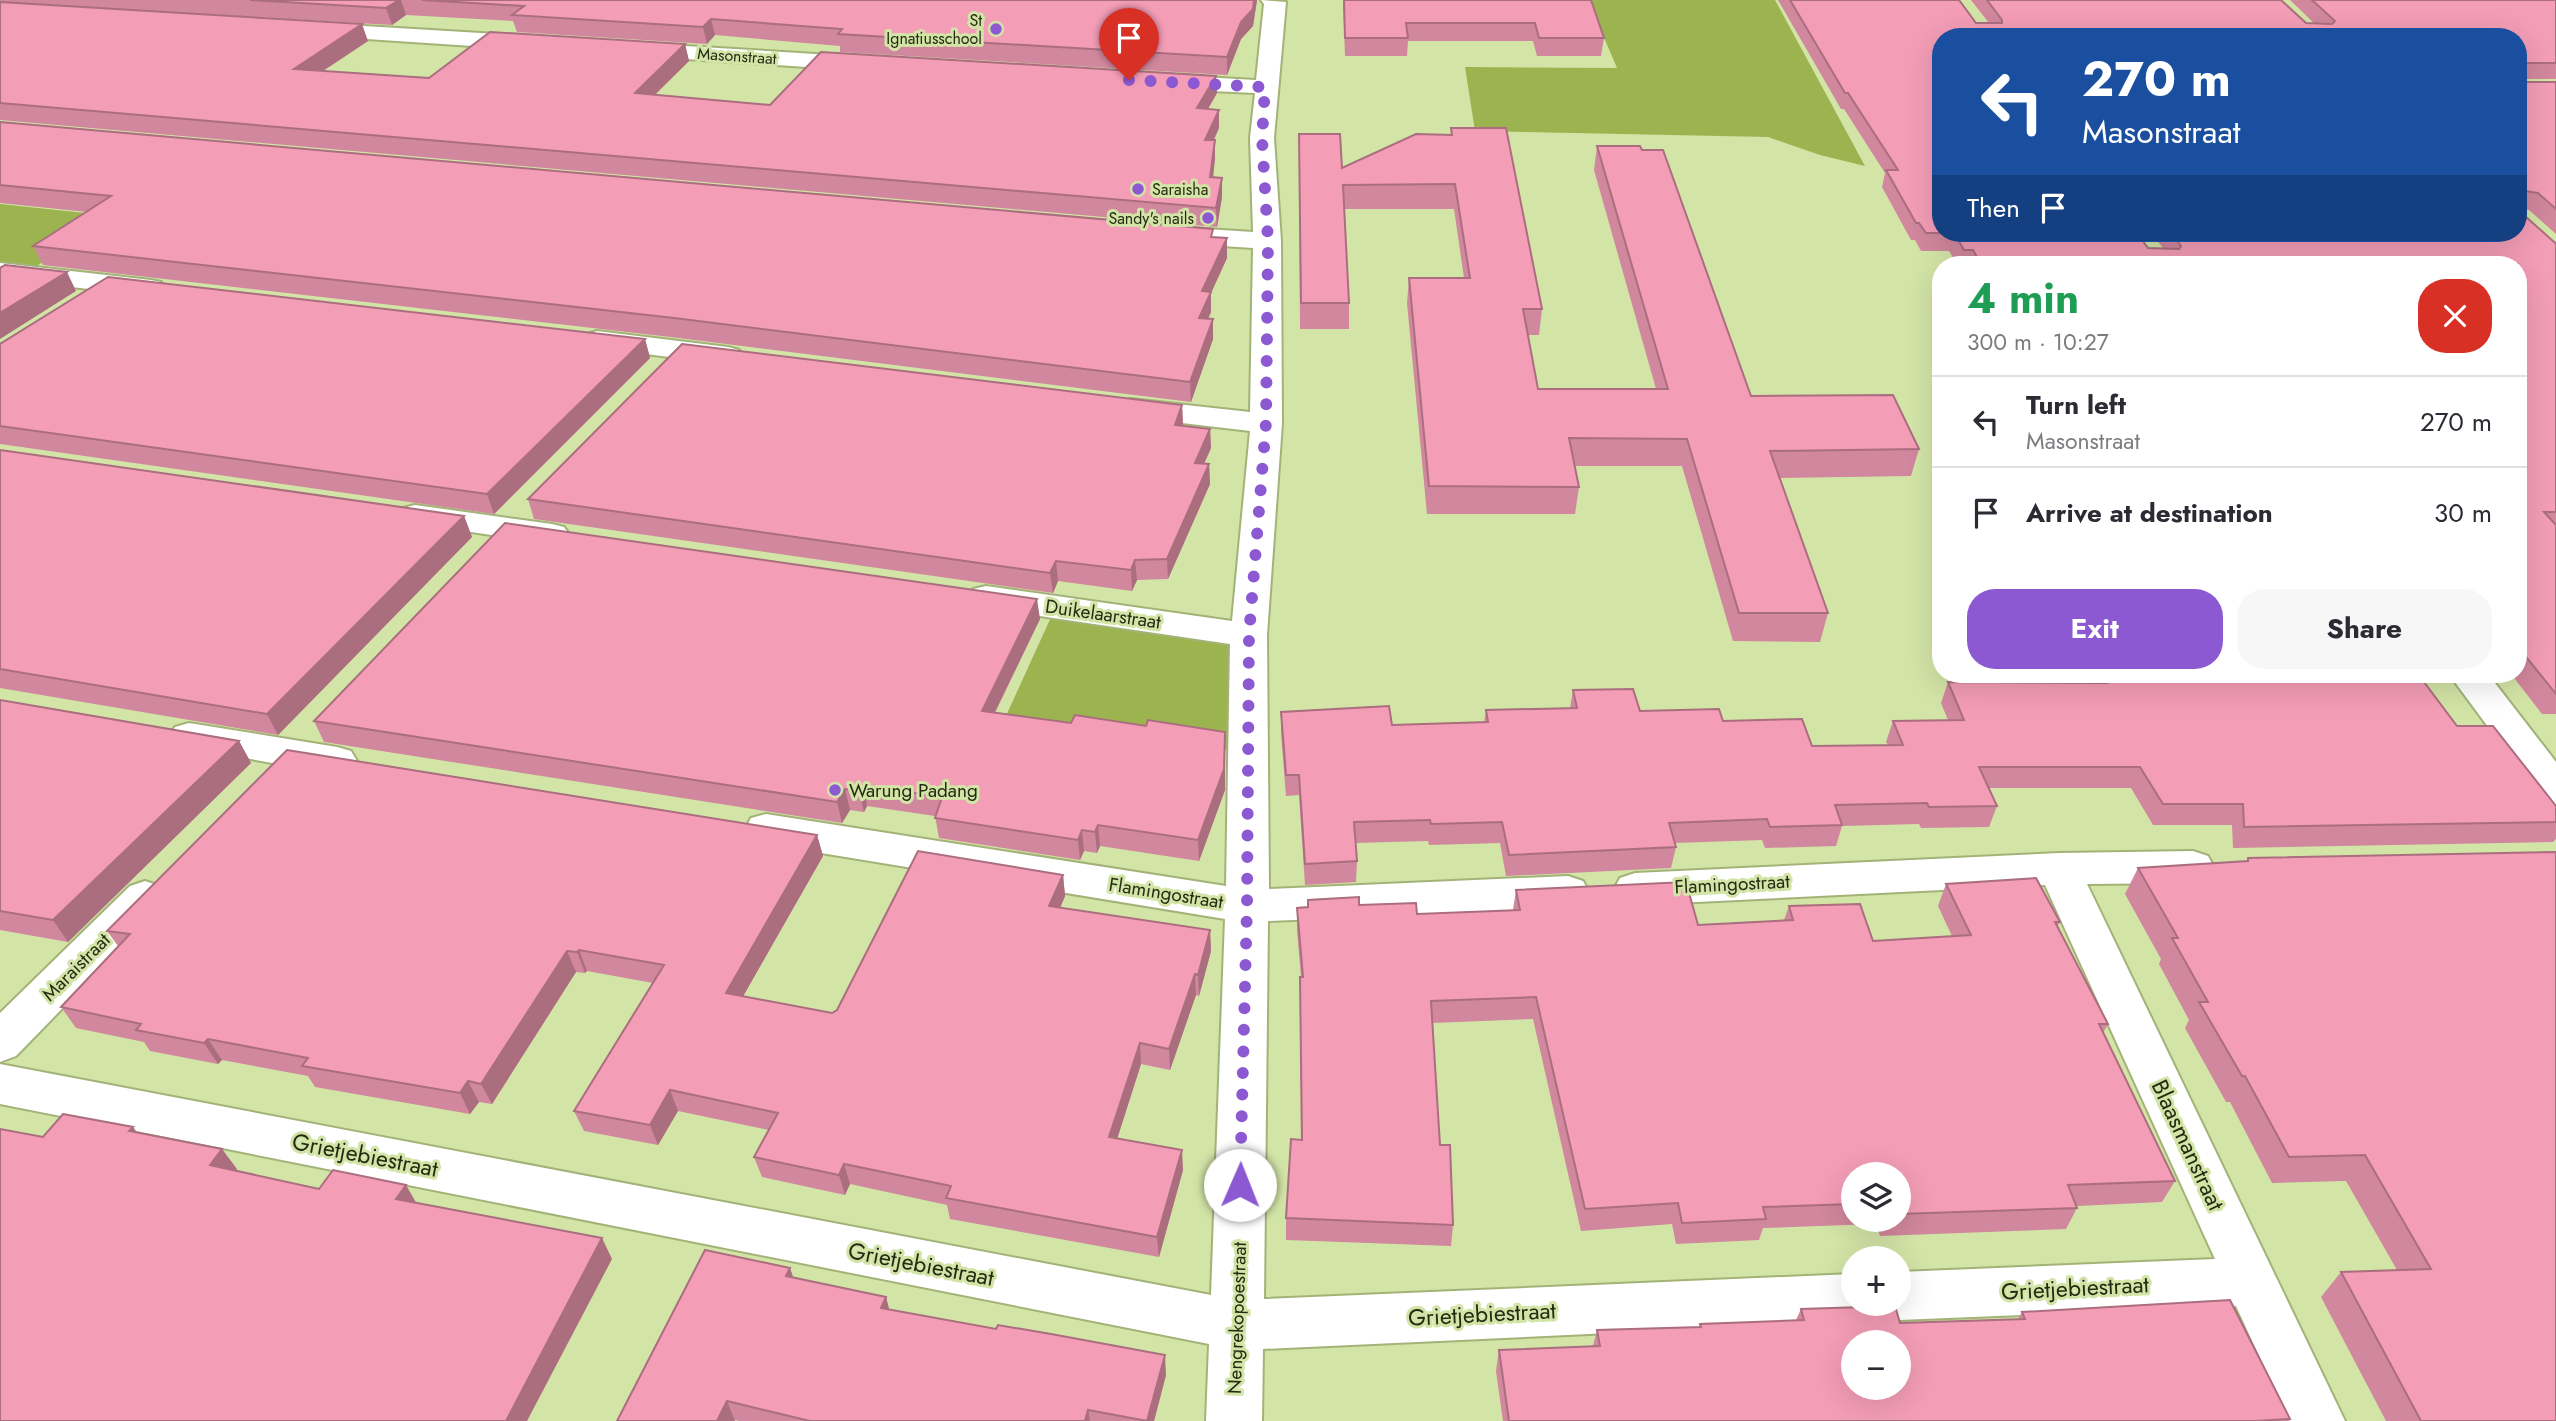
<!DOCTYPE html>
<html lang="en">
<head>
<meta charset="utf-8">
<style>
	body { margin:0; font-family:Jost,sans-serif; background:#f7f7f7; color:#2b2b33; height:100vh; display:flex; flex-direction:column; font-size:26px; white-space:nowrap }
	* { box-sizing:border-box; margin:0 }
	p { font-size:23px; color:#7c7c81 }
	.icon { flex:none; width:38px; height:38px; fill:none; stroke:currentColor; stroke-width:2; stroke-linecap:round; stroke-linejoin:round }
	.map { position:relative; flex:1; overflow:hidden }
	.sheet { position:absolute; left:1932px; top:256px; width:595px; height:427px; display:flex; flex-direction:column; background:#fff; border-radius:28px; box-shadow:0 7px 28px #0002 }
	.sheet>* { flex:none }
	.banner { position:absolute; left:1932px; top:28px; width:595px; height:214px; border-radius:28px; box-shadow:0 7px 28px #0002; background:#1a4fa0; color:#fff; overflow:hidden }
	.controls { position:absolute; left:1841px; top:1162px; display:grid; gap:14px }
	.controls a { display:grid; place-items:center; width:70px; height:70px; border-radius:50%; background:#fff; box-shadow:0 7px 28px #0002; font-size:35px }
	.pin { position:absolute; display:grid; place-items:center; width:60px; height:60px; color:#fff; margin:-72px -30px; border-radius:50% 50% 50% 0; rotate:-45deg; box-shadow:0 0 7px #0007 }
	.pin .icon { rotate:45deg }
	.me { position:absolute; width:77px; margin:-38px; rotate:1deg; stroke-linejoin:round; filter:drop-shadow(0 0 5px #0008) }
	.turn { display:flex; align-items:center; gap:24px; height:147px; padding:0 35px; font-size:32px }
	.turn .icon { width:91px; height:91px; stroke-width:2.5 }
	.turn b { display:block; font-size:49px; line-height:60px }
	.then { display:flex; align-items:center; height:66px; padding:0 35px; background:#0003; gap:14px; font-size:26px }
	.round { display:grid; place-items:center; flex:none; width:74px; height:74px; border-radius:28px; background:#f7f7f7 }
	.summary { display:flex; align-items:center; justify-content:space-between; height:119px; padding:0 35px }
	h1 { font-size:42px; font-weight:700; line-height:52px; color:#1e9e55 }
	.button { display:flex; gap:14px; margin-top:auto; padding:14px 35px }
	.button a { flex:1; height:80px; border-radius:28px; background:#8d59d2; color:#fff; font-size:28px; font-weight:700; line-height:80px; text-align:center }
	.button a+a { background:#f7f7f7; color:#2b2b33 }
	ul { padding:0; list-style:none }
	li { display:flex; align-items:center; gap:21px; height:91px; padding:0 35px; border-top:2px solid #e1e1e2 }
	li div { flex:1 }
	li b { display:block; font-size:26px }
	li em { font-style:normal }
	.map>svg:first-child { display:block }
	.green { fill:#9cb450 }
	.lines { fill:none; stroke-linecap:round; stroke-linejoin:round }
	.minor-casing { stroke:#a3b378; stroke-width:4 }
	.minor { fill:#fff; fill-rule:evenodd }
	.wall { fill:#d1879d; fill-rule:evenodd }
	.shaded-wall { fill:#aa6e7f }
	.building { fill:#f39db6; stroke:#aa6e7f; stroke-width:2; fill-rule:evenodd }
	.route { stroke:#8d59d2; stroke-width:12; stroke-dasharray:0 21.6 }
	.poi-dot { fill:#8d59d2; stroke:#d3e4a7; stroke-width:2.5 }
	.labels { text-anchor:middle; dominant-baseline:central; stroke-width:6; stroke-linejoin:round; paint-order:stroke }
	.far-poi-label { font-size:16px; fill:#252b13; stroke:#d3e4a7; text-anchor:end }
	.far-street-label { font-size:16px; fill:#252b13; stroke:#d3e4a7 }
	.street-label { font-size:19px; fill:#252b13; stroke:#d3e4a7 }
	.poi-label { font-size:19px; fill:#252b13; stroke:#d3e4a7; text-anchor:start }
	.near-street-label { font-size:23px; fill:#252b13; stroke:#d3e4a7 }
</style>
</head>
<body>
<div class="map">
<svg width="2556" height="1421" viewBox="0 0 2556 1421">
	<rect width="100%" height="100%" fill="#d3e4a7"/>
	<path class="green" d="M1588 0H1775L1865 166 1820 155 1768 137 1475 131 1465 67 1617 68Z
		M0 204 114 216 29 271 0 268Z
		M1052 615 1234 644 1239 752 1005 718Z"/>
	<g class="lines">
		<g class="minor-casing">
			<path id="minor" d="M1261 0 1286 2 1274 138 1281 241 1282 423 1267 635 1269 889 1568 876 1583 881 1589 892 1583 903 1568 908 1268 921 1264 1299 1853 1274V1304H1899V1272L2215 1259 2045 885 1635 905 1620 900 1614 889 1620 878 1635 873 2059 853 2193 851 2208 856 2214 867 2208 878 2193 883 2087 884 2345 1421H2289L2236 1306 1899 1320 1880 1313 1876 1305 1872 1315 1853 1322 1263 1349 1262 1421H1206L1209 1344 0 1104V1064L1211 1295 1225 919 766 844 751 840 745 829 751 818 766 814 1226 886 1230 644 986 608 973 605 968 597 973 589 986 586 1232 621 1250 431 1131 417 1120 415 1115 408 1120 401 1131 399 1250 412 1253 248 1175 243 1166 241 1162 235 1166 229 1175 227 1253 232 1250 138 1255 93 1166 89 1158 87 1154 82 1158 77 1166 75 1256 80 1264 4Z
				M314 23 533 36 541 38 544 43 541 48 533 50 306 35 303 30 306 25Z
				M635 43 865 57 873 59 876 64 873 69 865 71 627 55 624 50 627 45Z
				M0 263 151 280 161 282 165 288 161 294 151 296 0 279Z
				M597 331 728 347 739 350 743 356 739 362 728 365 587 346 582 340 587 334Z
				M415 505 552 524 564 527 569 534 564 541 552 544 403 522 398 515 403 508Z
				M2449 674H2488L2556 762V804L2542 800Z
				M189 723 337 747 351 751 357 761 351 771 337 775 175 745 169 736 175 727Z
				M145 881 160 886 167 897 160 908 16 1056 0 1062V1013L130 886Z"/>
		</g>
		<use href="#minor" class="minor"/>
	</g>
	<path class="wall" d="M0 0H1257L1253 26 1241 39 1227 75 840 52V46L715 35 707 44 517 32 513 21 406 15 392 25 0 2Z
		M1343 0H1591L1604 38 1601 56H1537L1533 41H1408L1407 56H1345Z
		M1778 0H1959L1976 23H1989L1971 0H2281L2306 23 2315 24 2290 0H2556V79H2524V82H2556V234L2529 210 2525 209V216L2554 242 2556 243V714H2542L2511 674H2518V264H1957L1949 251H1921L1915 240H1911L1882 187 1885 173 1844 109H1841ZM1941 37 2518 233H2151L2163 248H2148Z
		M0 2 368 41 323 71 429 78 685 44 689 61 655 95 770 105 1217 93 1208 109 1219 128 1214 140H1215V158L1213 177 1222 197 1217 227 0 120Z
		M0 122 1227 238V258L1211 293V312L1208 319H1213V339L1191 402 679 338 43 265 33 246 87 212 0 203Z
		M1451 128 1542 309 1539 335H1528L1538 389H1656L1594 170 1597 146 1751 396 1919 449 1911 476 1780 478 1828 613 1820 642 1733 641 1682 466H1574L1579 487 1575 514H1427L1407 303 1409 278H1464L1454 209H1344L1349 303V329H1300L1299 158 1342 168 1451 135Z
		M645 339 650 358 494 514 0 444V344Z
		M1182 405 1183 426 1210 429 1211 448 1204 464H1209L1210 484 1168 579 1137 580 1132 591 1058 581 1053 593 534 519 528 499Z
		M0 450 464 516 472 537 278 735 0 688Z
		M1040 619 995 713 1071 723 1146 726 1225 732V790L1199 861 1100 846 1097 853 1084 851 1080 860 939 838 935 816 867 806 864 812 850 810 842 823 324 742 314 721Z
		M2151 674H2418L2457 726 2556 806V839L2553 842 2233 848 2232 825H2153L2131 788H1989L1997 806 1989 827 1921 828 1919 824 1842 826 1836 846 1765 848 1762 840 1674 843 1676 847 1671 868 1506 876 1500 843 1429 845 1428 841 1355 843 1357 861 1356 882 1305 885 1299 795 1286 796 1281 733V712L1392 725 1484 722 1486 710 1570 708 1573 690 1640 711 1723 721 1812 746 1888 745 1886 742 1893 721 1948 720 1941 703 1948 682 2103 683 2105 680 2153 678Z
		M0 700 239 741 251 763 68 942 0 930Z
		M817 835 823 856 743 996 832 1013 1063 875 1065 896 1060 908 1210 930 1211 951 1199 996 1196 995 1170 1070 1141 1064 1117 1139 1183 1170 1159 1257 950 1219 947 1205 850 1184 845 1195 762 1177 754 1157 769 1130 678 1111 658 1145 584 1131 574 1111 653 983 587 971 585 973 576 972 492 1104 479 1102 470 1114 315 1087 308 1076 222 1060 218 1064 150 1051 144 1042 76 1028 61 1007 118 946 107 931Z
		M2248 858 2556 1421H2386L2321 1297 2341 1272 2397 1270 2346 1181 2272 1183 2230 1102H2226L2185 1028 2189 1020 2159 964 2161 959 2125 894 2138 868 2246 861Z
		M1946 884 2060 922 2057 927 2108 1024 2103 1033 2175 1181 2162 1202 2077 1206V1208L2066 1229 1880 1236 1876 1224 1763 1228 1759 1240 1676 1244 1672 1224 1581 1231 1533 1019 1432 1023 1440 1145 1453 1225 1451 1246 1286 1240V1218L1301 1140 1300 999V977H1301L1297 930V908L1308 907V900L1359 905 1417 914 1513 910 1516 890 1698 925 1784 920 1789 906 1873 941 1952 936 1938 906ZM1853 1174H1899V1220H1853Z
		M793 1277 886 1297 889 1309 1166 1375 1154 1421H739L735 1420V1421H617Z
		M1801 1309 1900 1323 2018 1319 2022 1312 2290 1419 2289 1421H1503L1496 1371 1499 1350 1593 1346 1597 1330 1699 1327 1700 1324 1796 1320Z"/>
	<path class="shaded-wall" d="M399 0H401L406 15 392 25 386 8Z
		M1254 0H1257L1253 26 1241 39 1227 75V57L1241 22Z
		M711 19 715 35 707 44 703 27Z
		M362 24 368 41 300 86 294 69Z
		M685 44 689 61 639 110 635 93Z
		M1216 76 1217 93 1198 126 1197 108Z
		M1219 110V128L1205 158V140Z
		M1215 140V158L1211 196 1210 177Z
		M1222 178V197L1217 227 1216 208Z
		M1227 238V258L1211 293V312L1199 338V318L1202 291Z
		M67 272 76 291 0 339V313Z
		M1213 319V339L1191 402 1190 382Z
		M645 339 650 358 494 514 487 494Z
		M1182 405 1183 424 1176 444 1175 425Z
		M1210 429 1211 448 1196 482 1195 463Z
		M1209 464 1210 484 1168 579 1167 559Z
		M464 516 472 537 278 735 267 714Z
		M1135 560 1137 580 1132 591 1131 570Z
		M1056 561 1058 581 1053 593 1050 573Z
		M1037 599 1040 619 985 732 982 711Z
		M1225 732V790L1199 861 1198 840Z
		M239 741 251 763 68 942 53 920Z
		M863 785 867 806 864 812 859 791Z
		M845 789 850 810 842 823 837 802Z
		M1098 825 1100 846 1097 853 1095 832Z
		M1082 830 1084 851 1080 860 1078 840Z
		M817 835 823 856 733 1014 726 993Z
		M1063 875 1065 896 1052 927 1049 906Z
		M1210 930 1211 951 1199 996 1198 975Z
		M579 950 587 971 585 973 577 952Z
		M567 951 576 972 492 1104 481 1084Z
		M1195 974 1196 995 1170 1070 1169 1049Z
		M208 1039 222 1060 218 1064 204 1043Z
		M1140 1043 1141 1064 1111 1158 1109 1137Z
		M468 1081 479 1102 470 1114 460 1093Z
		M670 1090 678 1111 658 1145 650 1125Z
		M133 1127 148 1147 129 1131Z
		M222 1149 237 1169 225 1185 210 1165Z
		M1182 1150 1183 1170 1159 1257 1157 1237Z
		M844 1164 850 1184 845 1195 839 1175Z
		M406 1185 418 1206 396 1199Z
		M602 1238 612 1259 527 1421H506Z
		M790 1268 797 1288 786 1276Z
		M886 1297 891 1317 881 1308Z
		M1165 1355 1166 1375 1154 1421H1147Z
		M727 1401 735 1421H717Z
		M1088 1410 1090 1421H1085Z"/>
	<path class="building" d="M250 0H399L386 8Z
		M422 0H1254L1253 9 1241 22 1227 57 838 34 842 29 711 19 703 27 512 15 524 6Z
		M1344 0H1591L1604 38H1539L1535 23H1406L1408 38H1345Z
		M1790 0H1959L1976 23H2002V20L1987 0H2281L2306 23 2332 24 2335 21 2312 0H2556V63H2526L2523 66 2524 82H2556V209L2538 193 2525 191V216L2554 242 2556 243V512H2544L2556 525V694L2518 647V264H1981L1973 250H1964L1954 233H1926L1919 223H1916L1886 170H1898L1848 93H1845ZM1941 37H2518V233H2171L2181 246 2179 249 2148 248 2137 233H1941Z
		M0 2 362 24 294 69 429 78 490 32 685 44 635 93 770 105 821 52 1216 76 1197 108 1219 110 1205 140H1215L1210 177 1222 178 1216 208 0 103Z
		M0 122 1213 229 1211 237 1227 238 1202 291 1211 292 1199 318 1213 319 1190 382 674 318 33 246 111 196 0 185Z
		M1451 128H1506L1542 309H1523L1538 389H1668L1597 146H1640L1642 150H1663L1751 396 1893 395 1919 449 1770 451 1828 613H1739L1687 439 1569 438 1579 487 1429 486 1409 278H1470L1455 184 1343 185 1349 303H1301L1299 134H1340L1342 168 1416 134 1452 135Z
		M5 265 67 272 0 313V268Z
		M108 277 645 339 487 494 0 426V344Z
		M682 344 1182 405 1175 425 1210 429 1195 463 1209 464 1167 559 1135 560 1131 570 1056 561 1050 573 528 499Z
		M0 450 464 516 267 714 0 669Z
		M505 523 1037 599 982 711 1071 723 1075 715 1146 726 1148 720 1225 732 1224 769 1198 840 1098 825 1095 832 1082 830 1078 840 935 818 942 797 863 785 859 791 845 789 837 802 314 721Z
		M2172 674H2418L2457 726H2493L2556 806V822L2244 827 2243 804H2163L2140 767H1979L1997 806 1929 807 1927 803 1835 805 1842 825 1770 827 1767 819 1669 823 1676 847 1509 855 1502 822 1431 824 1430 820 1354 822 1357 861 1305 864 1299 775H1286L1281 712 1389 706 1392 725 1488 722 1486 710 1577 708 1573 690 1633 689 1640 711 1719 709 1723 721 1802 719 1812 746 1903 745 1893 721 1964 720 1948 682 2107 683 2105 680 2174 677Z
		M0 700 239 741 53 920 0 911Z
		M287 750 817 835 726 993 832 1013 837 1010 918 851 1063 875 1049 906 1210 930 1198 975 1195 974 1169 1049 1140 1043 1109 1137 1182 1150 1157 1237 946 1198 951 1186 844 1164 839 1175 754 1157 778 1113 670 1090 650 1125 574 1111 664 965 579 950 577 952 567 951 481 1084 468 1081 460 1093 302 1066 308 1058 208 1039 204 1043 136 1030 141 1024 61 1007 130 934 107 931Z
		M2556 852V1421H2421L2341 1272 2431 1269 2365 1155 2289 1157 2245 1076H2242L2199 1002H2208L2172 938H2178L2138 868 2248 861V858Z
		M2036 878 2060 922H2055L2108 1024H2099L2175 1181 2068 1185 2077 1208 1899 1214V1174H1853V1204L1763 1207 1766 1219 1682 1223 1678 1203 1585 1209 1536 997 1431 1001 1440 1145H1450L1453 1225 1286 1218 1291 1139 1302 1140 1300 977H1303L1297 908 1308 907V900L1359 897V905L1416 903 1417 914 1520 910 1516 890 1686 882 1698 925 1793 920 1789 906 1860 904 1873 941 1971 935 1946 884Z
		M63 1114 133 1127 129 1131 222 1149 210 1165 319 1189 333 1170 406 1185 396 1199 602 1238 506 1421H0V1129L43 1137Z
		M705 1250 790 1268 786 1276 886 1297 881 1308 996 1329 998 1325 1051 1334 1165 1355 1147 1421 1088 1410 1085 1421H810L727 1401 717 1421H617Z
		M2230 1300 2290 1419 2255 1421H1509L1499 1350 1600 1346 1597 1330 1701 1327 1700 1324 1804 1320 1801 1309 1895 1306 1900 1323 2025 1319 2022 1312ZM1853 1342H1899V1388H1853Z"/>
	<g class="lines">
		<path class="route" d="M1129 80 1265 87 1262 138 1268 241 1266 423 1249 635 1247 906 1240 1185"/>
	</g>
	<g class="poi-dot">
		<circle cx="996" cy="29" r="7"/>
		<circle cx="1138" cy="189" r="7"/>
		<circle cx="1208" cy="218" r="7"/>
		<circle cx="835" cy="790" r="7"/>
	</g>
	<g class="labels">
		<g class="far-poi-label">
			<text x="982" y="20">St<tspan x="982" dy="18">Ignatiusschool</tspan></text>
			<text x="1152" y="189" text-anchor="start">Saraisha</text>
			<text x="1194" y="218">Sandy's nails</text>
		</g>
		<g class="far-street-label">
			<text transform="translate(737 56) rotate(4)">Masonstraat</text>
		</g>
		<g class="street-label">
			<text transform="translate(1103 614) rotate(8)">Duikelaarstraat</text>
			<text transform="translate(1732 884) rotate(-3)">Flamingostraat</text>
			<text transform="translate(1166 893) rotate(9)">Flamingostraat</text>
			<text transform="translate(76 967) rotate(-45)">Maraistraat</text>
			<text transform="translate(1237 1318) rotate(-88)">Nengrekopoestraat</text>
		</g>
		<g class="poi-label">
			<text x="849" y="790">Warung Padang</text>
		</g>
		<g class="near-street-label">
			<text transform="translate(2188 1145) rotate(65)">Blaasmanstraat</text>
			<text transform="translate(365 1155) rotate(11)">Grietjebiestraat</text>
			<text transform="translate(921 1264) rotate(11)">Grietjebiestraat</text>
			<text transform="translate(2075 1288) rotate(-3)">Grietjebiestraat</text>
			<text transform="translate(1482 1314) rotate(-3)">Grietjebiestraat</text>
		</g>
	</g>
</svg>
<div class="controls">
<a><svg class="icon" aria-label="layers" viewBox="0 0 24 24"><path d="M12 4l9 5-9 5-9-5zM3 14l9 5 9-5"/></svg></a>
<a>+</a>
<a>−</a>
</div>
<div class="pin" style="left:1129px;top:80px;background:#d93025"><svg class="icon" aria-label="arrive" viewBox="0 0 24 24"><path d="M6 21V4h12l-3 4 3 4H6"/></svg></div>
<svg class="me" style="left:1240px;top:1185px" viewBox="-20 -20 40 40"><circle r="19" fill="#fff"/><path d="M0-13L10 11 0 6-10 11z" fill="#8d59d2"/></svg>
<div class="banner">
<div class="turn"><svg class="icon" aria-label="left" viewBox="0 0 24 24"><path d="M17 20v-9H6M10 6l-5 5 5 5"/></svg><div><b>270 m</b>Masonstraat</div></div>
<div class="then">Then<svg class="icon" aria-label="arrive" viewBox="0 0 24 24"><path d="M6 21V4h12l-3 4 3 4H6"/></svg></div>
</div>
<section class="sheet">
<div class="summary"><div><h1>4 min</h1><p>300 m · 10:27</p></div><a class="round" style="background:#d93025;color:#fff"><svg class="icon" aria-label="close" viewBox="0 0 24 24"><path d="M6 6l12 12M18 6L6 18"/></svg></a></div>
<ul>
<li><svg class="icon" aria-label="left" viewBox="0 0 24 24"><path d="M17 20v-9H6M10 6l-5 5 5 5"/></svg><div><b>Turn left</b><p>Masonstraat</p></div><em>270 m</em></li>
<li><svg class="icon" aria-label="arrive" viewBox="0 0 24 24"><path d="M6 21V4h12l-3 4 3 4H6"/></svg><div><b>Arrive at destination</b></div><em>30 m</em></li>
</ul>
<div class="button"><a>Exit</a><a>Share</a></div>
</section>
</div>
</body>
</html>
